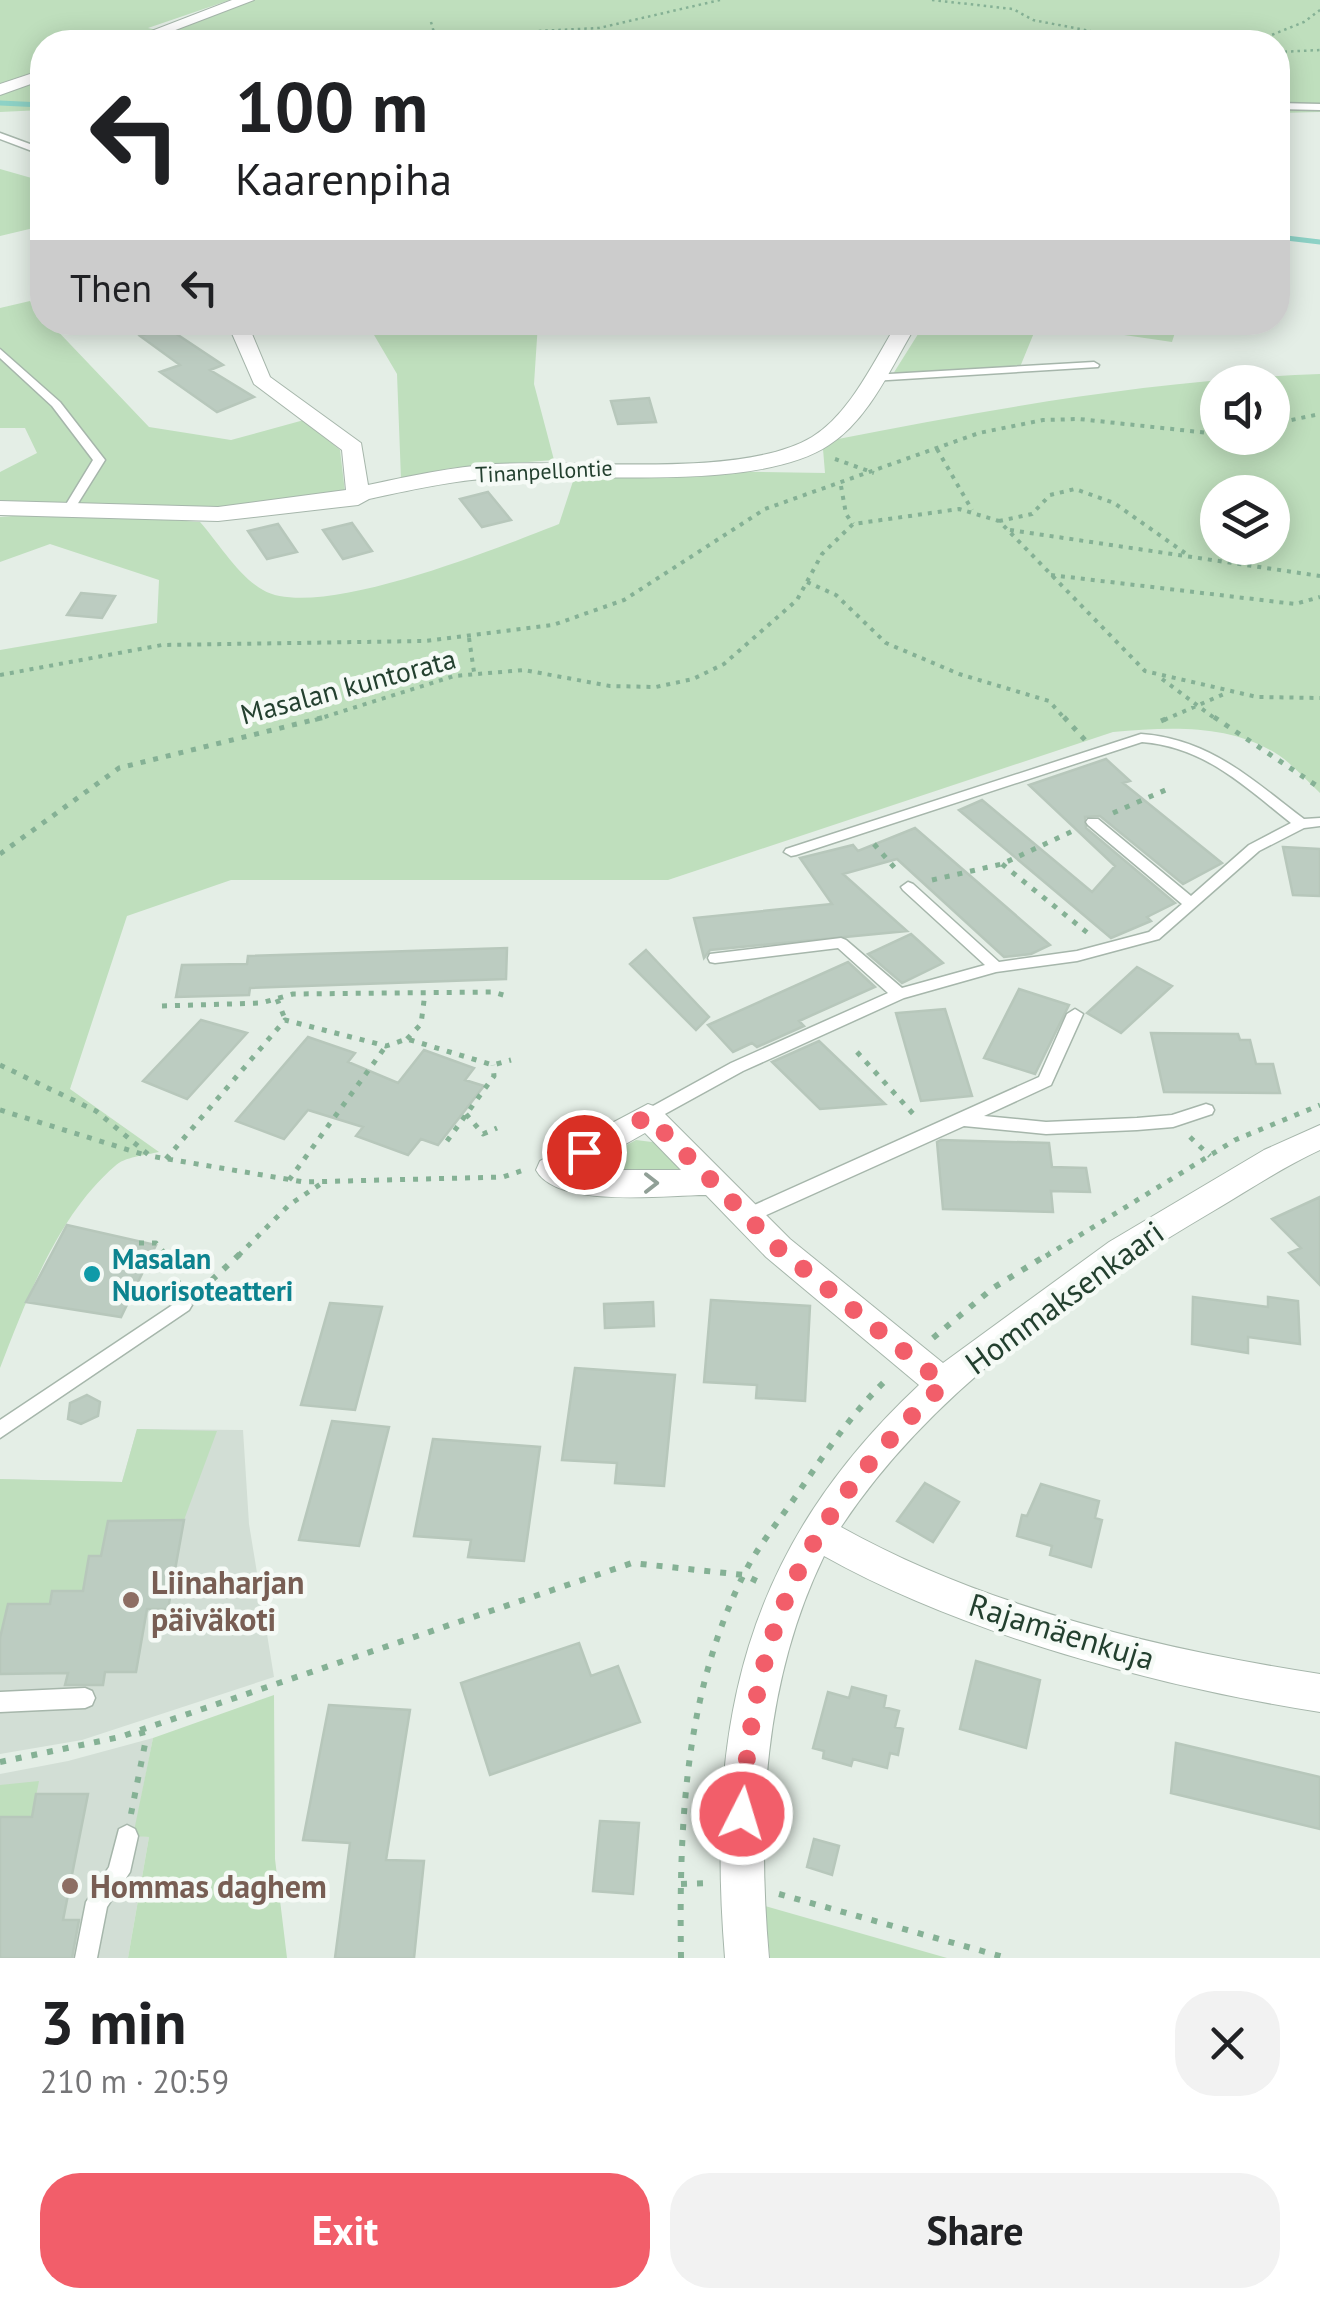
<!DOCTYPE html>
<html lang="en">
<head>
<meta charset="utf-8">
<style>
	body { margin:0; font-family:"PT Sans",sans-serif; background:#f2f2f2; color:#202124; height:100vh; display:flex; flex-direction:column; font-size:38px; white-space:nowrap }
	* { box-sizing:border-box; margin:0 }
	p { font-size:32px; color:#757577 }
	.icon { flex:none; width:55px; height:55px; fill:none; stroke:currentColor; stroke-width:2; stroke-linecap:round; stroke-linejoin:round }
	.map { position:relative; height:1958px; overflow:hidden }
	.side { display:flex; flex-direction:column; background:#fff; flex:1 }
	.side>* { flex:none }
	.guide { position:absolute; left:30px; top:30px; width:1260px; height:305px; border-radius:40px; box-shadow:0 5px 25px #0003; background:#fff; color:#202124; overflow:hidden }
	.buttons { position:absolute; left:1200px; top:365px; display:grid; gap:20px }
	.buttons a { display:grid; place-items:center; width:90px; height:90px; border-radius:50%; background:#fff; box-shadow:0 5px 25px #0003; font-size:50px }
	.pin { position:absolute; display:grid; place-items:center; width:85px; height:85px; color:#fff; margin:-42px; border:5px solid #fff; border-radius:50%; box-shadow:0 2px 10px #0007 }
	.me { position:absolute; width:110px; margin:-55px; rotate:5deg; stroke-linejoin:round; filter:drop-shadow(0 0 8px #0008) }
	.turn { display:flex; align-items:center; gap:35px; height:210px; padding:0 40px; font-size:45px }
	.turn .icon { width:130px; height:130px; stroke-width:2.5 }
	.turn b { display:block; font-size:70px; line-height:85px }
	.then { display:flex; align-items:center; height:95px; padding:0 40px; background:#0003; gap:20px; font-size:38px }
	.round { display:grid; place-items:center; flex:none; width:105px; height:105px; border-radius:40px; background:#f2f2f2 }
	.summary { display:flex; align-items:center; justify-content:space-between; height:170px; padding:0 40px }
	h1 { font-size:60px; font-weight:700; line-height:75px }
	.primary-button { display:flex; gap:20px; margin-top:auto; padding:20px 40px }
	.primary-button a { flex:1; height:115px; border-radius:40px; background:#f25e6a; color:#fff; font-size:40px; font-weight:700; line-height:115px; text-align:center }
	.primary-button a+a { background:#f2f2f2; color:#202124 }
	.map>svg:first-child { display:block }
	.built { fill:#d2ded5 }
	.green { fill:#bfdfbd; fill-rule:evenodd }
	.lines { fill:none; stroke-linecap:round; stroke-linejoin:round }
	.stream { stroke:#8dd2c6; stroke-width:5 }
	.building { fill:#bcccc1; stroke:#b7c7bb; stroke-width:2.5 }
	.service-casing { stroke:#a6b6ab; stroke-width:3 }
	.minor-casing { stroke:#a6b6ab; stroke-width:2 }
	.path-far3 { stroke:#85b195; stroke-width:2.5; stroke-dasharray:2.5 4; stroke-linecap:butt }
	.path-far2 { stroke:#85b195; stroke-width:4; stroke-dasharray:4 6; stroke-linecap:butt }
	.path-far1 { stroke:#85b195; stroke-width:5; stroke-dasharray:5 8; stroke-linecap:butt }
	.path { stroke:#85b195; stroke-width:6; stroke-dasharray:6 10; stroke-linecap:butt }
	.service { fill:#fff; fill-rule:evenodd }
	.minor { fill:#fff; fill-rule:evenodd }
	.oneway { stroke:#91a097 }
	.route { stroke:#f25e6a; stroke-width:18; stroke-dasharray:0 32.4 }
	.culture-dot { fill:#0f9aa8; stroke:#f5faf6; stroke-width:4 }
	.education-dot { fill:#8d6e63; stroke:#f5faf6; stroke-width:4 }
	.labels { text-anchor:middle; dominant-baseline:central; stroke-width:9; stroke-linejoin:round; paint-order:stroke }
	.far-street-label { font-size:22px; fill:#23402f; stroke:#f5faf6 }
	.street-label { font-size:28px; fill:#23402f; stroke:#f5faf6 }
	.culture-label { font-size:28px; font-weight:bold; fill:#0d838f; stroke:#f5faf6; text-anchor:start }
	.near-street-label { font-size:32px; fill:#23402f; stroke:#f5faf6 }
	.near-education-label { font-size:32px; font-weight:bold; fill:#785e54; stroke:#f5faf6; text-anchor:start }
</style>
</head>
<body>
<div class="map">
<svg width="1320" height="1958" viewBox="0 0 1320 1958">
	<rect width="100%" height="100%" fill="#e4eee6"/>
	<path class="built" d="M137 1429 243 1430 249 1524 274 1677 82 1740 0 1754V1479L122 1482Z
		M153 1738 134 1835 149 1837 128 1958H0V1774L68 1761Z"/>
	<path class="green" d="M0 0H230L148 28 162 31 241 0H1320V112L1278 113V42H42V110L0 112Z
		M0 169 42 181V226L0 236Z
		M30 301 42 315V322L50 323 149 427 231 440 304 420 340 450 345 492 207 508 0 502V472L37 453 25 428H0V308Z
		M367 323H538L534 384 554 460 451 468 401 479 397 374Z
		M925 323H1038L1020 367 893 374Z
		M1042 323 1177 322 1178 323 1172 342Z
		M1320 374V793C1307 781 1294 766 1280 756 1231 723 1169 727 1113 732L668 880H231L127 916 70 1089 159 1152C146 1155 124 1157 115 1166 57 1216 27 1299 0 1368V650L157 623 159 580 50 544 0 562V517L63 512 200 522C218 542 239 577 263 590 317 622 500 547 559 524L577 469 825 473 823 449 833 440C997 408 1153 380 1320 374ZM1218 382H1272V438H1218ZM1218 492H1272V548H1218Z
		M636 1140 660 1143 681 1168 678 1171 597 1169 595 1162Z
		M137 1429 217 1431 184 1520 108 1521 101 1556H89L84 1582 91 1602 52 1592 50 1604H8L0 1638V1479L122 1482Z
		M274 1695 275 1859 287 1958H128L149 1837 133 1836 153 1738Z
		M39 1781 32 1817H0V1785Z
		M765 1906 947 1958H770Z"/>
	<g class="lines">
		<path class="stream" d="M0 103 42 105
			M1278 237 1320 242"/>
	</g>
	<path class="building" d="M166 327 223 365 210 370 254 397 217 412 160 372 180 365 140 336Z
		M649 398 656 422 618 424 611 401Z
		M488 492 511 520 482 527 460 499Z
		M352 523 372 551 343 559 323 530Z
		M278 524 297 552 267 559 248 531Z
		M81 593 115 596 102 618 67 615Z
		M1106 759 1130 781 1123 783 1222 863 1183 884 1100 816 1085 817 1086 828 1175 903 1147 917 1151 921 1111 938 959 810 982 800 1092 892 1115 866 1029 785Z
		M915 828 1050 945 1031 954 1004 957 897 859 843 874 907 931 710 950 704 958 694 918 832 904 800 858 853 845 858 851Z
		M1283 847 1320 849V896L1293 895Z
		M911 934 943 963 902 983 868 954Z
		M507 948 506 979 250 988 249 995 176 997 182 965 247 964 248 956Z
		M646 950 709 1017 696 1030 630 964Z
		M848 962 875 987 799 1021 804 1026 757 1047 752 1043 733 1052 708 1025Z
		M1137 967 1172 986 1121 1033 1087 1013Z
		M1019 989 1069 1005 1035 1074 984 1058Z
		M945 1009 972 1096 921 1101 896 1013Z
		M201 1020 247 1033 187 1099 143 1081Z
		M1151 1033 1238 1034 1240 1040H1250L1256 1064H1273L1280 1093 1164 1092Z
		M308 1037 355 1053 348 1062 398 1083 424 1050 474 1068 465 1080 484 1086 438 1145 421 1139 408 1155 356 1136 363 1127 308 1110 284 1139 236 1121Z
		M819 1041 885 1104 820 1109 772 1062Z
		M941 1140 1049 1143 1052 1167 1086 1168 1090 1192 1051 1191 1053 1212 943 1209 937 1142Z
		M1320 1197V1285L1289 1253 1301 1248 1272 1219Z
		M67 1225 156 1245 121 1317 26 1302Z
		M1193 1297 1268 1307V1297L1298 1301 1300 1344 1248 1337V1353L1192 1344Z
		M711 1300 810 1306 805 1401 756 1398 757 1385 704 1382Z
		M653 1302 654 1326 605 1328 604 1304Z
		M330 1303 382 1307 355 1410 301 1405Z
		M575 1368 675 1375 664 1486 615 1483 617 1463 562 1460Z
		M87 1395 100 1402 98 1416 81 1424 68 1419 70 1403Z
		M332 1421 389 1427 359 1546 299 1540Z
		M433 1439 540 1447 524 1561 468 1557 471 1540 414 1536Z
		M925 1483 959 1502 933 1542 897 1521Z
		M1041 1484 1099 1501 1095 1518 1102 1520 1091 1567 1050 1555 1052 1546 1017 1536 1022 1515 1027 1516Z
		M184 1520 168 1609H147L136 1672H105L103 1685H65L68 1673 0 1674V1638L8 1604H50L52 1591H83L89 1556H101L108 1521Z
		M579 1643 591 1676 618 1666 640 1722 490 1775 461 1683Z
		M976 1661 1040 1680 1026 1748 960 1729Z
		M852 1687 886 1696 884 1707 899 1711 895 1727 903 1729 898 1755 890 1753 887 1768 853 1759 851 1766 823 1758 824 1751 813 1748 828 1692 849 1698Z
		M329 1705 410 1710 386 1860 424 1861 414 1958H335L350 1843 303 1840Z
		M1176 1743 1320 1777V1829L1171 1793Z
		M36 1794H88L63 1920H79L72 1958H0V1817H32Z
		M600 1821 639 1823 633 1894 593 1891Z
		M814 1839 839 1846 832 1875 807 1867Z"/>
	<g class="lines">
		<g class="service-casing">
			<path id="service" d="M1278 103 1320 104V110L1278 109Z
				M0 133 38 147 39 149 32 151 0 139Z
				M0 349 60 402 105 460 75 508 71 509 65 506 93 460 52 406 0 358Z
				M1094 362 1099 365 1098 367 872 381 867 378 872 375Z
				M1141 734C1210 739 1251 779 1304 819L1320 818V826L1304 828 1259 851 1159 939 1077 961 996 972 904 998 743 1071 654 1120H642L640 1116 642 1112 731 1063 888 993 838 948 715 963 710 962 708 958 710 954 841 938 846 940 902 988 985 965 903 890 901 887 908 882 913 884 999 962 1077 951 1149 932 1182 904 1088 825 1086 822 1088 819H1098L1191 896 1249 845 1291 823C1244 786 1205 747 1142 742L796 855 791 856 784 852 786 849Z
				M1075 1009 1083 1014 1051 1085 984 1116 1046 1122 1137 1118 1172 1115 1206 1104 1212 1106 1214 1110 1212 1114 1173 1127 1137 1130 1046 1134 964 1126 753 1221 747 1222 741 1221 739 1216 741 1211 1039 1077 1067 1014Z
				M183 1298 189 1300 192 1305 189 1310 0 1438V1420Z
				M85 1688 92 1691 95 1698 92 1705 85 1708 0 1712V1692Z
				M127 1825 135 1829 138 1836 130 1872 107 1907 97 1958H75L86 1902 109 1867 119 1829Z"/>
		</g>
		<g class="minor-casing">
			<path id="minor" d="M232 0H254L144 42H123Z
				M42 70V80L0 95V84Z
				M227 322H247L270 377 361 443 368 485C410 476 452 467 495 464 579 459 742 479 812 437 851 413 874 360 898 322H918C893 363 870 419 829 445 757 493 584 472 497 478 454 480 411 490 369 499L358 505 218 521 0 515V501L218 507 346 490 342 450 254 384Z
				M648 1104 659 1108 790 1239 943 1363 1109 1242 1264 1150 1320 1125V1150C1283 1167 1249 1190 1215 1210 1075 1292 931 1391 841 1527 984 1607 1158 1649 1320 1674V1712C1160 1687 965 1635 824 1556 763 1682 757 1821 769 1958H725C706 1725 743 1550 919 1385L766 1257 706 1195C665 1195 557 1209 536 1170L540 1161ZM645 1133 681 1170H580Z"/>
		</g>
		<path class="path-far3" d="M932 0 1013 9 1033 20 1147 42
			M431 22 435 36
			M403 42 435 36 599 28 720 0
			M1254 42 1304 22 1320 10
			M1278 52 1320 50"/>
		<path class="path-far2" d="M1272 424 1320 414
			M937 449 972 510
			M835 459 874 473
			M841 486 846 514 853 524
			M999 521 1032 514 1050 495 1075 489 1114 503 1185 553
			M1010 530 1320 576
			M1051 575 1295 604 1320 597
			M807 582 836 595 886 643 959 674 1049 701 1066 720
			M469 638 474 672
			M0 675 162 645 425 641 553 625 624 600 765 509 979 433 1043 420 1079 419 1218 434
			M1162 679 1217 720
			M315 720 454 676 524 670 610 686 656 687 693 679 724 664 797 600 822 554 853 524 959 509 999 521 1145 671 1257 697 1320 698
			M1164 720 1224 694"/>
		<path class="path-far1" d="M1064 717 1085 740
			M1214 717 1320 788
			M1161 721 1170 717
			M1113 813 1170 788
			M874 844 899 873
			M0 854 119 768 325 717
			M1002 864 1089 934
			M932 880 1002 864 1075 830
			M277 999 285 1019
			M162 1006 261 1003 293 994 493 992 510 997
			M407 1039 421 1024 425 993
			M857 1052 916 1117
			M0 1065 96 1111 150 1156 304 1182 503 1177 527 1169
			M0 1110 145 1155
			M466 1114 483 1134 497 1128
			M1190 1137 1210 1156
			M447 1141 494 1076 493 1065
			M166 1159 285 1020 386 1046 407 1039 493 1065 511 1060
			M289 1180 386 1046
			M139 1243H156L167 1256
			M238 1256 289 1205 322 1183
			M1046 1256 1235 1140 1320 1105"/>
		<path class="path" d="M165 1253 175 1265 179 1287
			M200 1291 241 1253
			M933 1338 993 1288 1050 1253
			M0 1762 120 1737 632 1563 744 1575 759 1582
			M131 1814 145 1744 141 1729
			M681 1884 710 1883
			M779 1894 1007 1958
			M681 1958C679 1827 684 1696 743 1576 757 1547 779 1521 798 1493 825 1453 852 1413 887 1379"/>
		<use href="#service" class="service"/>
		<use href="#minor" class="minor"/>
	</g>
	<defs><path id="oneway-chevron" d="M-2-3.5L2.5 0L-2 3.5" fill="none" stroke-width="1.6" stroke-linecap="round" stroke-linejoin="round" transform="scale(2.5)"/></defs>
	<use class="oneway" href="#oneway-chevron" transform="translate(651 1183)"/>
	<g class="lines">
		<path class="route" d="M584 1152 648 1116 778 1248 944 1384C806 1517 754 1622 742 1814"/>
	</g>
	<circle class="culture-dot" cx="92" cy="1274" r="10"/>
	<g class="education-dot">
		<circle cx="131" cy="1600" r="10"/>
		<circle cx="70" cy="1886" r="10"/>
	</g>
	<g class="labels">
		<g class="far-street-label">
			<text transform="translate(544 471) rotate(-3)">Tinanpellontie</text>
		</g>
		<g class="street-label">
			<text transform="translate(348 686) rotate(-15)">Masalan kuntorata</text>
		</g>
		<g class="culture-label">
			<text x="112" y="1258">Masalan<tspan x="112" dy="32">Nuorisoteatteri</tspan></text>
		</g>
		<g class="near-street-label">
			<text transform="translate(1064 1297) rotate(-36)">Hommaksenkaari</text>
			<text transform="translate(1062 1631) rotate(17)">Rajamäenkuja</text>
		</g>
		<g class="near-education-label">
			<text x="151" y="1582">Liinaharjan<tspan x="151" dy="37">päiväkoti</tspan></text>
			<text x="90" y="1886">Hommas daghem</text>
		</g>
	</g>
</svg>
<div class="buttons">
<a><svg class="icon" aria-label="sound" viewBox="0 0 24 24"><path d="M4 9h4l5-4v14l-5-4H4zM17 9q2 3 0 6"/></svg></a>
<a><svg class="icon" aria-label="layers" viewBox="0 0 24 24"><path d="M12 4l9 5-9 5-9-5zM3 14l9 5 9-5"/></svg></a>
</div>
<div class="pin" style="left:584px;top:1152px;background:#d93025"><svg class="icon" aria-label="arrive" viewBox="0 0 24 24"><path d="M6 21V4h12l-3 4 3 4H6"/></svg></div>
<svg class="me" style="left:742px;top:1814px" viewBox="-20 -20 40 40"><circle r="17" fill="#f25e6a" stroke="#fff" stroke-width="3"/><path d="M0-11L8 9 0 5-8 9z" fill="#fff"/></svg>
<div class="guide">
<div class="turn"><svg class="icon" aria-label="left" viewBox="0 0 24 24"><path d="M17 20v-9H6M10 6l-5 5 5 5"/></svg><div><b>100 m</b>Kaarenpiha</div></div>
<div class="then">Then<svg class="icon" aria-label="left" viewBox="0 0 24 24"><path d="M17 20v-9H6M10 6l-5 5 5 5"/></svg></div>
</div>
</div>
<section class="side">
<div class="summary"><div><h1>3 min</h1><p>210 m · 20:59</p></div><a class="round"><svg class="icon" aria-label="close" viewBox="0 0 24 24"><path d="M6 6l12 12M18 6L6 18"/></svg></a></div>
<div class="primary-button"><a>Exit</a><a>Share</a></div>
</section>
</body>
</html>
